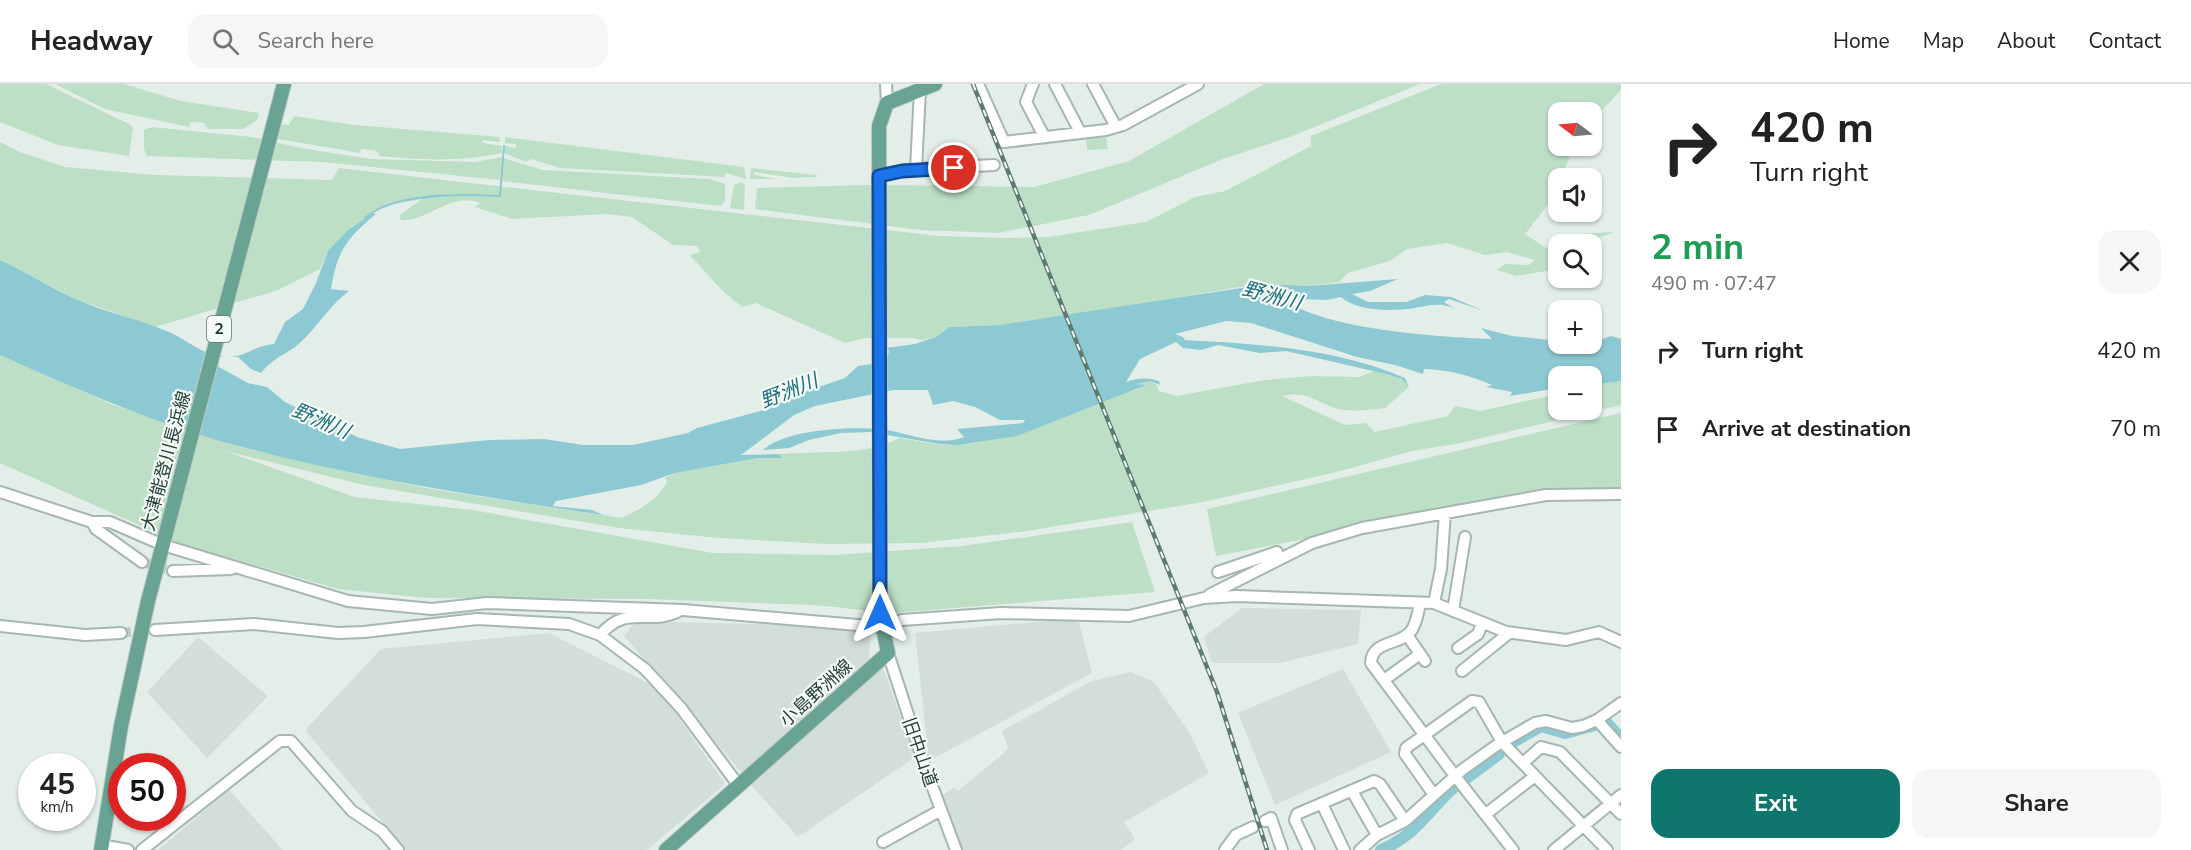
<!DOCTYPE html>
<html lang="en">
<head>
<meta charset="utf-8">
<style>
	body { margin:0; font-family:"Nunito Sans","Noto Sans JP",sans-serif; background:#f6f6f6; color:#222; height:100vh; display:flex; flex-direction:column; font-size:22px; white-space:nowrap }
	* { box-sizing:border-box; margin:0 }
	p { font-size:20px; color:#767676 }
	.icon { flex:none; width:33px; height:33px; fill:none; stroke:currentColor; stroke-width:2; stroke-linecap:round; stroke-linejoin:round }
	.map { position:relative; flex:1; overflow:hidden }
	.sheet { display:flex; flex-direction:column; background:#fff; width:570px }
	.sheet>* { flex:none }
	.banner { background:#fff; color:#222; overflow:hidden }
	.needle { width:39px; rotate:286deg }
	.fabs { position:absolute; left:1548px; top:18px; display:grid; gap:12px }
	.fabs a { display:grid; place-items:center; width:54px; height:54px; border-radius:12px; background:#fff; box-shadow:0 2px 4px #0004; font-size:30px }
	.speed { position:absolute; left:18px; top:669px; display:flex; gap:12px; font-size:30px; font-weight:700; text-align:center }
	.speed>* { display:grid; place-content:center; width:78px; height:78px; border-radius:50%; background:#fff; box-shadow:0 2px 4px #0004; line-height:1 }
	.speed small { font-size:15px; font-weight:400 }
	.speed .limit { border:9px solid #d22; background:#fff; color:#111 }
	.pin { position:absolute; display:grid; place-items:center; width:51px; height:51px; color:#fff; margin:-26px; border:3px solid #fff; border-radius:50%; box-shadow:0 2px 6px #0007 }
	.me { position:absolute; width:66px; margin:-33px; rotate:0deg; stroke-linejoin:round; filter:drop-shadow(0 0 4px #0008) }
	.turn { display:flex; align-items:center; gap:21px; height:126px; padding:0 30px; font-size:27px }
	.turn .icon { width:78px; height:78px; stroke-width:2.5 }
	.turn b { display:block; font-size:42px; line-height:51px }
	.round { display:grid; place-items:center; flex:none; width:63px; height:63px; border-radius:18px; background:#f6f6f6 }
	.headline { display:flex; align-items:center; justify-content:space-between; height:102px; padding:0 30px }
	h1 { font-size:36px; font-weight:700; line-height:45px; color:#1e9e55 }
	.cta { display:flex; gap:12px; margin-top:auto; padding:12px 30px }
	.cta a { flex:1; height:69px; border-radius:18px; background:#0f766e; color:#fff; font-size:24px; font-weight:700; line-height:69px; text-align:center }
	.cta a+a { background:#f6f6f6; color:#222 }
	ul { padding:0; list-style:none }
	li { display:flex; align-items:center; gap:18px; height:78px; padding:0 30px }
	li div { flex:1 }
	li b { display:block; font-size:22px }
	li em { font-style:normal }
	header { display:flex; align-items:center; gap:36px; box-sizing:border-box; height:84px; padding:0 30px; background:#fff; border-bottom:2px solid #e0e0e0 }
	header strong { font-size:28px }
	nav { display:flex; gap:33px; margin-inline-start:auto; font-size:21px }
	.search { width:420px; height:54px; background:#f6f6f6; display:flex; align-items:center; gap:15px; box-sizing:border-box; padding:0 21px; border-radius:18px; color:#767676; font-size:22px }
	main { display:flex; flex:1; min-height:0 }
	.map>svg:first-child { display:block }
	.built { fill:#d2ded8 }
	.green { fill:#bddfc6 }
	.water { fill:#8dc9d2 }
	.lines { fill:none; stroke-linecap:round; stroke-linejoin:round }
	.stream { stroke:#8dc9d2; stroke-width:2 }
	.river { stroke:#8dc9d2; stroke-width:12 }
	.minor-tunnel { stroke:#bdcbc5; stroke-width:10; stroke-dasharray:10 5; stroke-linecap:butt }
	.minor-casing { stroke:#a6b6b0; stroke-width:14 }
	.major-casing { stroke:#c1cac7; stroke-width:16 }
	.minor { stroke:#fff; stroke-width:10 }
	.major { stroke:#69a393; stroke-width:14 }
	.rail-casing { stroke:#5e7b72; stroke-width:4.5 }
	.rail { stroke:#f5faf7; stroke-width:2; stroke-dasharray:7; stroke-linecap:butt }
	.route-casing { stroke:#114b97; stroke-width:15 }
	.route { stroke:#1a73e8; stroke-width:10 }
	.labels { text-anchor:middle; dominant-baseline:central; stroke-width:4.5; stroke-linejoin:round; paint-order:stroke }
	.shield { fill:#f5faf7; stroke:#627871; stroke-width:1.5 }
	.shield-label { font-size:16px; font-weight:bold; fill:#234037 }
	.street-label { font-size:18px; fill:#234037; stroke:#f5faf7 }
	.water-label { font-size:20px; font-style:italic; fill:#1d6f7c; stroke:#f5faf7 }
</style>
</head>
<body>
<header>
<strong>Headway</strong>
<div class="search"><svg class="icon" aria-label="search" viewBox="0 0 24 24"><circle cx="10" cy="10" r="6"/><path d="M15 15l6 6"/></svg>Search here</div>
<nav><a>Home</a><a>Map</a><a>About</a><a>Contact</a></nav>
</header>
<main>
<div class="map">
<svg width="1621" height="766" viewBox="0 0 1621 766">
	<rect width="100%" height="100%" fill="#e4eee9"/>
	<path class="built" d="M1242 524 1361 526 1358 560 1280 579H1212L1204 553Z
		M1078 534 1092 589 929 677 915 549Z
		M636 537 871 543 869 577 742 689 624 552Z
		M549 549 658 604 725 700 647 766H406L305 646 381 565Z
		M198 553 268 612 207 674 147 608Z
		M882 581 915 673 798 753 750 700Z
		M1343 585 1391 668 1275 721 1238 629Z
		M1131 588 1154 598 1189 648 1209 689 1124 738 1135 755 1121 766H961L942 712 954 703 958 707 1006 667 1008 663 1002 647 1091 597Z
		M229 706 283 766H158Z"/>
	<path class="green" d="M0 0H46L129 40 133 44 129 72 58 61 0 38Z
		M55 0H124L181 17 259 29 257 36 243 45H208L204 39 191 38 189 43 105 25Z
		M1264 0H1420L1290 53 1223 75 1089 131 998 149 920 146 755 125 757 104 868 101 1034 103 1129 77Z
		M1441 0H1621V6L1592 37V28H1558V62H1573L1562 94H1558V108L1525 150 1546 164 1592 149 1614 148 1582 160H1558V185L1516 192 1497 186 1505 180 1529 181 1535 176 1507 168 1485 171 1447 159 1407 165 1390 177 1348 189 1339 198 1308 202 1267 200 1232 204 1127 223 999 241 949 243 936 253 922 256 913 254H865L845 259 756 219 743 223C722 210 707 188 689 171L700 168 697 162 673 161 632 133 607 130 512 135 475 123 480 119C451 107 427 139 400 136L401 130 422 115 387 121 373 129 328 167 320 185 278 206 155 243 78 216 0 176V58L20 68 65 83 155 91 332 96 339 84 939 152 1010 154 1048 153 1146 138 1195 113 1225 107 1311 62V52Z
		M294 32 355 41 500 53 499 58 483 56V59L502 62V69C462 78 420 76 379 72L377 67 361 65 360 69 272 54 277 40 289 41Z
		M152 43 252 53 301 64 371 75 475 78 502 73 500 96 323 78 147 72 144 65V46Z
		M505 53 744 83 746 95 726 89 724 93 560 84 531 75 526 78 504 69 505 62 516 64V60L505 59Z
		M1106 53 1108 65 1087 66 1086 55Z
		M503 74 543 86 710 95 725 100V117L720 122 502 97Z
		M751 84 817 91 816 93 795 94 754 88V91L777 95H750Z
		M742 98 745 101 744 126 730 124 734 101Z
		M0 271 111 320 244 364 431 405 622 434C640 425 658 416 667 398L665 394 675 389 758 374H781L779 370C813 367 871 372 899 354 919 357 939 362 958 361 1021 355 1078 320 1138 305L1135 300 1150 297 1157 301 1159 307 1176 312 1265 296 1311 292 1358 293 1375 287 1402 295 1409 303 1385 324C1370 326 1346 329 1332 323 1313 315 1303 307 1282 312L1345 341 1366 339 1375 348 1448 332 1455 322 1480 327 1554 311 1557 304 1558 326H1592V301L1621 297V321L1461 359 1412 367 1337 388 1203 418 1027 447 921 459 826 460 719 454 619 444 364 401 225 367 355 413 472 426 713 469 835 471 962 462 1132 438 1155 508 892 529 814 521 647 515 426 514 338 505 179 459 0 379Z
		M1621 329V406L1547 409 1216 472 1207 425Z"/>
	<path class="water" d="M373 129 376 130C347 154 337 167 331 205L349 207C330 221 319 241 301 258 287 271 276 271 261 289L251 285 238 273H214L219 283 248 299 267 303 285 318 357 353 400 365 489 356 544 355 583 361H633L688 349 697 344 768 325 799 310 845 294 858 282 886 278 889 267 886 264 915 260 936 253 949 243 999 241 1267 200 1308 202 1398 195 1370 207 1352 210 1368 218H1406L1425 211 1451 213 1484 227 1449 215 1444 218 1457 226C1439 216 1426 223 1408 225 1386 227 1357 227 1341 213L1327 216 1282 214C1323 246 1439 253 1492 255L1481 244 1512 252 1558 257V260L1585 261 1611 252 1621 255V297L1592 301V292H1558V304L1510 312 1512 308 1486 303 1492 301C1469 291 1449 286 1424 285L1423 290 1395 281 1357 273 1251 239 1226 237 1175 250 1185 254 1184 256C1259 260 1335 264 1405 294L1409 303 1402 295 1386 290 1286 267 1260 269 1218 261 1201 266 1183 264 1176 258 1140 275 1126 298C1137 294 1147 293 1159 297L1160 301 1150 297 1136 300 1146 301 1017 352 958 361 939 360 870 348 841 349 809 356 789 364 763 366C786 344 862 341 892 347 915 352 941 362 964 353L957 345 1023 339 1025 336H1000L975 323 953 317 933 321 928 306H893L815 322 794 331 741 371 779 370 782 374H758L675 389 641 401 556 417 553 422 592 426 603 431C483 413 363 395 246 364 161 342 80 307 0 271V176C26 188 51 204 78 216 107 229 139 235 169 248 189 257 206 274 231 273 247 272 256 261 274 260L285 238 303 225 316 199 328 167 347 147Z"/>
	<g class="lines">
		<path class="stream" d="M365 134C394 108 463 110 500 112L504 62"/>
		<path class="river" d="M1513 658 1541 642 1565 649 1606 638 1621 655
			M1464 696 1499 670
			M1381 766C1417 751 1428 726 1455 702"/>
		<path class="minor-tunnel" d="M142 478 173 487
			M121 549 148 546"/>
		<g class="minor-casing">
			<path id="minor" d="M886 0 887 19
				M978 0 1004 58 1106 46 1123 41 1198 0
				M1033 0 1026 18 1044 52
				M1055 0 1080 48
				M1093 0 1116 43
				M916 85 920 6
				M880 91 916 85 994 81
				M0 408 92 438H110L163 461 348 517 432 525 487 519 683 526 881 543 902 536 1001 529 1129 532 1204 514 1237 512 1434 519 1506 548 1566 556 1599 548 1621 558
				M92 438 96 445 142 478
				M173 487 231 485
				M1218 488 1277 468
				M1209 511 1312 459 1362 444 1546 411 1621 410
				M1420 519C1418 528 1417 539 1411 547 1399 562 1372 556 1371 579L1455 692 1513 766
				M1434 519 1441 485 1445 429
				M1453 527 1465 453
				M0 542 85 551 121 549
				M155 546 254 540 338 549 364 548 477 535 569 540 600 551 645 585 681 624 739 702
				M600 551C629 518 649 544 681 526
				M1407 551 1425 577
				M1458 564 1478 550 1482 539
				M888 569 924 680 956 766
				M1462 587 1509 549
				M1384 596 1420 570
				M1597 636 1621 663
				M1523 679 1541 663 1560 668 1621 730
				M1352 707 1377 751
				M1434 711 1405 670 1406 664 1472 617 1479 618 1502 658 1607 766
				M1322 720 1344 766
				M1486 730 1535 692
				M1265 737 1271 734 1282 766
				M883 758 941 726
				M101 761 128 766
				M142 766 280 657H291L352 727 382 747 398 766
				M1225 766 1236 751 1253 743
				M1309 766 1295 736 1297 730 1374 697 1380 700 1405 737
				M1360 766 1377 751 1405 737 1462 686 1497 661 1535 639 1546 637 1572 644 1583 642 1597 636 1621 619
				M1554 766 1621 711"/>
		</g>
		<g class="major-casing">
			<path id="major" d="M101 766 121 642 148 517 284 0
				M666 766 888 569 880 529 879 42 887 19 935 0"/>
		</g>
		<use href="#minor" class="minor"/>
		<use href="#major" class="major"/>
		<g class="rail-casing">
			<path id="rail" d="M973 0 1217 608 1267 766"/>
		</g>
		<use href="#rail" class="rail"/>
	</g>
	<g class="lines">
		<g class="route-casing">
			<path id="route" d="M880 529 879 92 902 87 954 84"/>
		</g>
		<use href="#route" class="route"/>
	</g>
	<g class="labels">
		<rect class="shield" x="207" y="232" width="24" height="26" rx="4.5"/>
		<g class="shield-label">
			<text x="219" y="245">2</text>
		</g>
		<g class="street-label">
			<text transform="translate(166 377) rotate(-75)">大津能登川長浜線</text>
			<text transform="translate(816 609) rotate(-42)">小島野洲線</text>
			<text transform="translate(920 668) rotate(71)">旧中山道</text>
		</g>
		<g class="water-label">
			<text transform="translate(1272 212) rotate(15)">野洲川</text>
			<text transform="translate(789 307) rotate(-22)">野洲川</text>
			<text transform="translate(321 337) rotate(23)">野洲川</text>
		</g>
	</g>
</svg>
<div class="fabs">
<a><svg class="needle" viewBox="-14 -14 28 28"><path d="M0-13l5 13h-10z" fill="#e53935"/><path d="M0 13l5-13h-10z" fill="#767676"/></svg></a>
<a><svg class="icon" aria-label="sound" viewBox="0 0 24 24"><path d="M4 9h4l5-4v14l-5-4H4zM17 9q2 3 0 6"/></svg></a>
<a><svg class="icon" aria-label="search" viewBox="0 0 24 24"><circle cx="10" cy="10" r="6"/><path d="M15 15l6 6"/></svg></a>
<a>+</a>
<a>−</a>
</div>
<div class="speed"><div>45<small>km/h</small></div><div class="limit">50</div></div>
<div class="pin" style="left:954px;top:84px;background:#d93025"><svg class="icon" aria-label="arrive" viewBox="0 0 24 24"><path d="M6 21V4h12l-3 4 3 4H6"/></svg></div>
<svg class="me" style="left:880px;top:529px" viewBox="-20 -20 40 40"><path d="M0-17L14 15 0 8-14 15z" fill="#1a73e8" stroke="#fff" stroke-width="4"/></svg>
</div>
<section class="sheet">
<div class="banner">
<div class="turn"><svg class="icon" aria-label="right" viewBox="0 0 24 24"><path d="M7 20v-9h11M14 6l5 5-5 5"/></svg><div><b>420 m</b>Turn right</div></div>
</div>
<div class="headline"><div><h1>2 min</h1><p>490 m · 07:47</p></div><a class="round"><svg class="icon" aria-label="close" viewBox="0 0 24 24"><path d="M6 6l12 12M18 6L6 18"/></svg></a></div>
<ul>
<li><svg class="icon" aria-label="right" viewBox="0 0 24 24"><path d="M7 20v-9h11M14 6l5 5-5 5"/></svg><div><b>Turn right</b></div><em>420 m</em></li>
<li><svg class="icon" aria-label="arrive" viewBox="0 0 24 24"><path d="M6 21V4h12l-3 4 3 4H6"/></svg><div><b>Arrive at destination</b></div><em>70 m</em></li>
</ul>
<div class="cta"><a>Exit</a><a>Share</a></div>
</section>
</main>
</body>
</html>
